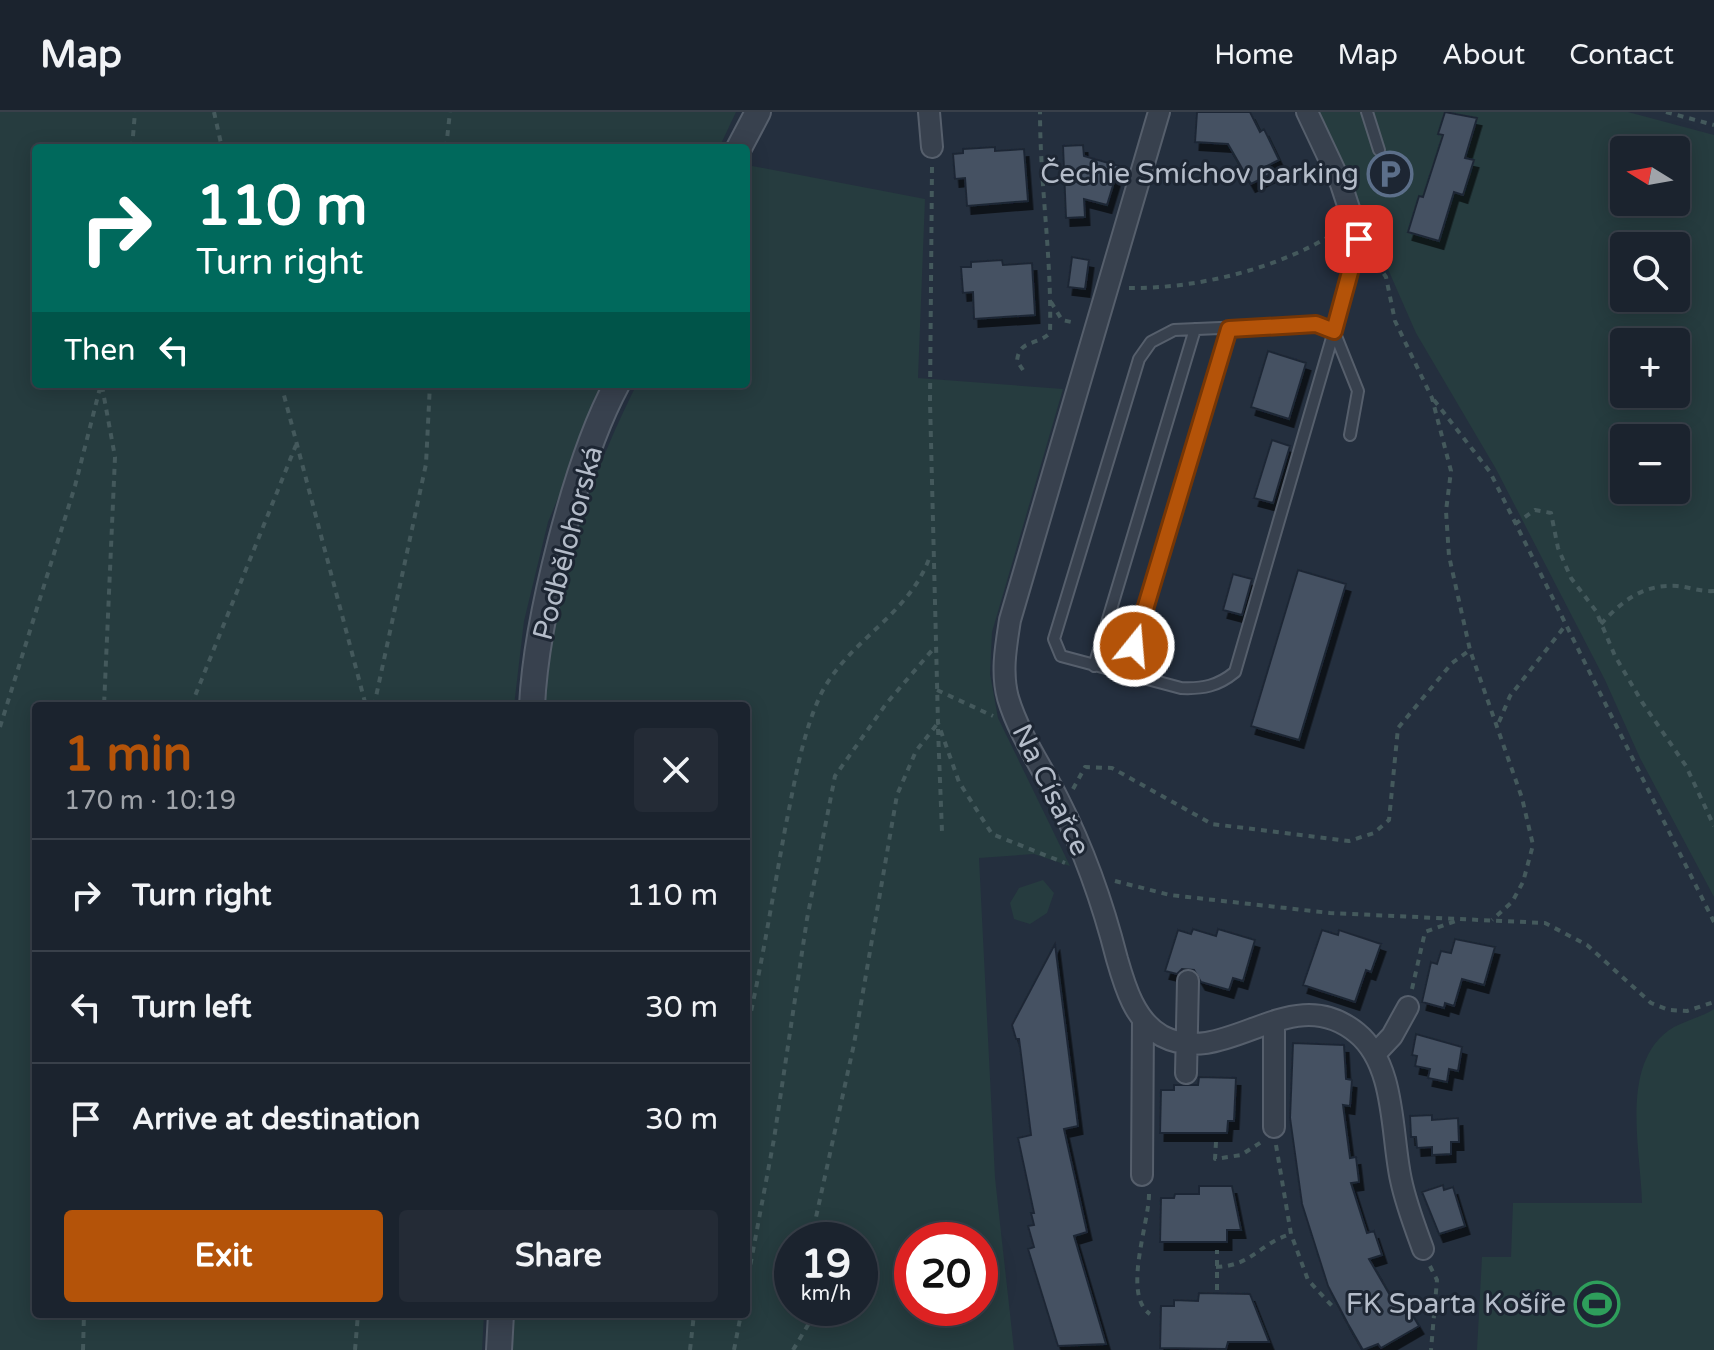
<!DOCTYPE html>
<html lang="en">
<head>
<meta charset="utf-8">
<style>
	body { margin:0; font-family:"Varela Round",sans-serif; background:#242b36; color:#f1f3f6; height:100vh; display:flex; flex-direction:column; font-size:30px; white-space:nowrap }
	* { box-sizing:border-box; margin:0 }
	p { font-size:26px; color:#a0a4aa }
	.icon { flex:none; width:44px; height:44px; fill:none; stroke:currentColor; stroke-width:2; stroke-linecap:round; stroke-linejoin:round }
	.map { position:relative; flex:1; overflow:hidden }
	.details { position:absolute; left:32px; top:590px; width:718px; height:616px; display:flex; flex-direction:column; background:#1b232e; border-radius:8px; box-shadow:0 4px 20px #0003,0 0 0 2px #39404a }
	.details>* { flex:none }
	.hud { position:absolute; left:32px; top:32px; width:718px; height:244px; border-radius:8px; box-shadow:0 4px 20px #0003,0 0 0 2px #39404a; background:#00695c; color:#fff; overflow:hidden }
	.needle { width:52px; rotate:281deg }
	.controls { position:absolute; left:1610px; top:24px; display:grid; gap:16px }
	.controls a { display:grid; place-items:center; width:80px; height:80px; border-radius:8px; background:#1b232e; box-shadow:0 4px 20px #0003,0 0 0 2px #39404a; font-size:40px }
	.speed { position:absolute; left:774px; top:1110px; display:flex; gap:16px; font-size:40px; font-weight:700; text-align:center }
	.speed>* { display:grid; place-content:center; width:104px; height:104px; border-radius:50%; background:#1b232e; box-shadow:0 4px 20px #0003,0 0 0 2px #39404a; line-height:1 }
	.speed small { font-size:20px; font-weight:400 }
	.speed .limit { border:12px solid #d22; background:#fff; color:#111 }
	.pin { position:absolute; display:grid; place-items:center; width:68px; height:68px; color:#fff; margin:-34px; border-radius:16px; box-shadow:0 4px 12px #0006 }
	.me { position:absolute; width:88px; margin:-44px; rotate:17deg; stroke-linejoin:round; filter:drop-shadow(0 0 6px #0008) }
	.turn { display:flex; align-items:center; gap:28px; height:168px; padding:0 32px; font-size:36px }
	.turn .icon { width:104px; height:104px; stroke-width:2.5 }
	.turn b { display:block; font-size:56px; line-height:68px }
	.then { display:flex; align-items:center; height:76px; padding:0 32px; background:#0003; gap:16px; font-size:30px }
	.round { display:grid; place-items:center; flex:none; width:84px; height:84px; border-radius:8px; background:#242b36 }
	.summary { display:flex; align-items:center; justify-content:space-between; height:136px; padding:0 32px }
	h1 { font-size:48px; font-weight:700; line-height:60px; color:#b45309 }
	.button { display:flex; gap:16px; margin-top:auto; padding:16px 32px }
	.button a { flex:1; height:92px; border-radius:8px; background:#b45309; color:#fff; font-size:32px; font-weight:700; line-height:92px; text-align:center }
	.button a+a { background:#242b36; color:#f1f3f6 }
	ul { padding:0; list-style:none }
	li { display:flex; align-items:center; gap:24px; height:112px; padding:0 32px; border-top:2px solid #39404a }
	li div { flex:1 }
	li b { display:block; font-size:30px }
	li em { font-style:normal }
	header { display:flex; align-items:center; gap:48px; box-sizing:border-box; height:112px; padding:0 40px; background:#1b232e; border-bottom:2px solid #39404a }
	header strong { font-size:38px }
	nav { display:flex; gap:44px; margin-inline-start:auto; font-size:28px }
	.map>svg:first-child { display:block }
	.green { fill:#263c3f; fill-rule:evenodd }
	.building { fill:#455162; stroke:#1f2835; stroke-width:2; filter:url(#shadow) }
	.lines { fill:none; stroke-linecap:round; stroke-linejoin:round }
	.service-casing { stroke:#565f6c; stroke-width:14 }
	.minor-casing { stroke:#565f6c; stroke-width:24 }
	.tertiary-casing { stroke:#565f6c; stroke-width:28 }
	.path { stroke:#44595c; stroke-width:4; stroke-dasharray:6 6; stroke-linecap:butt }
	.service { stroke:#38414e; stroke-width:10 }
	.minor { stroke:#38414e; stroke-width:20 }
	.tertiary { stroke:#38414e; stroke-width:24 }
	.route-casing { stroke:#753606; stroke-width:20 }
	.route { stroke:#b45309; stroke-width:14 }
	.labels { text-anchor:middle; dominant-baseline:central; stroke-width:6; stroke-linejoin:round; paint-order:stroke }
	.poi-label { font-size:28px; fill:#b4bcc9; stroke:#1d2633; text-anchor:end }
	.street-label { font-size:28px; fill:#b4bcc9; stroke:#1d2633 }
</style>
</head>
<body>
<header>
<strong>Map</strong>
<nav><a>Home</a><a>Map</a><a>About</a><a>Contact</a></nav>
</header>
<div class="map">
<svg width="1714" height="1238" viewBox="0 0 1714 1238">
	<defs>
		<filter id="shadow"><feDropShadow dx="4.5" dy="8" stdDeviation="0" flood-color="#0009"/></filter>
	</defs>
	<rect width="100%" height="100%" fill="#242f3e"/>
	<path class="green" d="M0 0H736L719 36H36V272H606L548 410 524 509 514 594H36V1202H484L482 1238H0Z
		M1319 0H1628L1714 23V785L1640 646 1605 568 1496 357 1416 221ZM1624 38H1676V90H1624ZM1624 134H1676V186H1624ZM1624 230H1676V282H1624ZM1624 326H1676V378H1624Z
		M747 53 925 87 918 266 1063 277 992 520 990 562 998 606 1070 754 1034 742 979 746 995 1066 1014 1238H511L513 1202H746V594H542C552 482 586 372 637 272H746ZM792 1128H860V1196H792ZM912 1128H980V1196H912Z
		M1043 768 1054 781 1047 801 1030 812 1014 807 1010 791 1019 776Z
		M1714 897V1238H1477L1482 1145H1511L1513 1091H1642C1641 1038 1618 948 1674 915 1687 908 1702 905 1714 897Z"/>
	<path class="building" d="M1197 0H1250L1260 20 1264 17 1279 48 1267 54 1271 62 1251 72 1228 32 1195 30Z
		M1445 0 1477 6 1465 46 1474 48 1463 83 1454 80 1439 129 1408 120 1419 84 1423 85 1443 23 1438 22Z
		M1083 33 1084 44 1119 54 1107 93 1084 87 1085 105 1066 106 1063 34Z
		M995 35V39L1024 37 1028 89 967 94 965 66 955 67 953 42 963 41V37Z
		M1072 145 1089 148 1085 177 1068 175Z
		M1002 148 1003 153 1032 151 1035 203 974 207 973 180 963 181 961 155H971V150Z
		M1268 239 1306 251 1289 307 1251 295Z
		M1272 328 1290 334 1273 391 1254 386Z
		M1298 458 1346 472 1299 628 1251 614Z
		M1233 462 1252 467 1242 503 1223 498Z
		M1193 817 1216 824 1218 817 1255 828 1243 869 1233 866 1229 878 1201 870 1194 858 1182 857 1177 862 1165 859 1178 818 1191 822Z
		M1322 818 1338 823 1339 818 1381 832 1371 860 1366 858 1355 890 1303 873Z
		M1455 827 1495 835 1484 873 1462 867 1454 894 1445 891 1444 896 1422 890 1431 850 1437 852 1441 839 1451 841Z
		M1055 832 1078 1014 1064 1017 1087 1120 1074 1124 1106 1232 1058 1234 1028 1137 1034 1135 1028 1114 1034 1113 1031 1101H1034L1018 1026 1031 1023 1019 927H1016L1012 913Z
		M1416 922 1462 935 1458 959 1449 957 1447 970 1428 966 1430 957 1415 954 1417 944 1412 943Z
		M1293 931 1344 933 1346 967 1352 968 1350 994 1343 993 1350 1046 1356 1045 1359 1070 1351 1071 1367 1121 1374 1119 1382 1143 1369 1147 1391 1185 1395 1183 1400 1192 1404 1189 1419 1214 1381 1236 1378 1232 1363 1238 1348 1212 1328 1174 1302 1092 1290 1006Z
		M1199 965 1236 966 1234 1009H1228L1227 1021H1160L1161 978H1174V973H1198Z
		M1432 1003V1008L1458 1006 1459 1030H1451V1042L1432 1043V1035L1417 1036 1416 1025H1411L1410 1004Z
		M1443 1073 1444 1078 1453 1075 1465 1114 1439 1122 1422 1080Z
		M1199 1074H1232L1241 1118H1227V1130H1160L1161 1086H1174L1175 1082H1199Z
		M1199 1181 1250 1182 1269 1230H1228L1226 1237 1160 1236 1161 1194H1174V1188L1198 1189Z"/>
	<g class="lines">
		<g class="service-casing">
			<path id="service" d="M1367 0 1379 38
				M1350 323 1358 279 1334 219 1316 212 1174 218 1151 230 1139 247 1054 527 1061 544 1181 576C1203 577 1218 574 1235 560L1334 219 1359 127
				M1094 554 1195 217
				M1125 563 1229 217"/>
		</g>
		<g class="minor-casing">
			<path id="minor" d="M929 0 932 35
				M1159 0 1010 508C1006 534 1001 560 1008 586 1019 623 1042 655 1059 689 1085 740 1103 792 1117 847 1125 875 1135 909 1162 924 1227 958 1290 866 1357 921 1396 953 1391 1022 1401 1068 1406 1092 1415 1115 1423 1137
				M1307 0 1341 72 1359 127
				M1274 910V1015
				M1376 941 1392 924 1408 895
				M1186 961 1188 869
				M1142 1063 1143 908"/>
		</g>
		<g class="tertiary-casing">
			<path id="tertiary" d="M739 36 758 0
				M532 594C536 508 576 348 617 272
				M499 1238 501 1202"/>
		</g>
		<path class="path" d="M214 0 222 36
			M1666 0 1714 13
			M132 36 135 0
			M446 36 450 0
			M932 55 930 289 938 611 959 670 992 722 1065 751
			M1370 142 1386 165 1395 209 1432 286 1451 359 1446 399 1449 444 1470 538 1522 686 1533 733 1523 770 1512 790 1492 808
			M1129 176C1197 177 1281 156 1338 119
			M1051 190 1062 208 1076 211
			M1023 258 1017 249C1019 227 1037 234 1050 221 1052 146 1040 74 1040 0
			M281 272 366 594
			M102 274 115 345 104 594
			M1434 288 1490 360 1714 810
			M1515 412 1535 398 1551 401 1558 436 1571 466 1596 499 1615 544 1642 590 1686 654 1714 714
			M1601 512C1622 489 1643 472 1677 474 1689 475 1701 480 1714 479
			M937 578 993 604
			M191 594 296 333
			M374 594 426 352 430 272
			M1499 610 1510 584 1565 514
			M0 615 75 374 101 272
			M938 617 942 720
			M1073 677 1085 655 1112 656 1212 712 1349 729 1374 721 1389 708 1398 616 1452 551 1470 538
			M1115 769 1170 783 1330 801 1545 811 1587 833 1651 891 1669 898 1687 899 1714 890
			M1412 877 1425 820 1456 809
			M746 922C762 853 773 782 786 712 795 669 802 622 821 582 848 528 910 503 930 444
			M1216 1030 1215 1047 1241 1043 1263 1029
			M1276 1033 1291 1122 1308 1168 1333 1195
			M1149 1082C1149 1112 1122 1183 1150 1202
			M811 1128 854 932 897 683 916 639 938 611
			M1430 1154 1437 1168 1431 1238
			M1216 1155C1252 1154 1260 1131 1291 1122
			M746 1176 774 1027 807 807 835 664 886 592 934 536
			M1217 1178V1138
			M83 1238 84 1202
			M355 1238 358 1202
			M690 1238 694 1202
			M734 1238 741 1202
			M793 1238 808 1213 814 1196"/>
		<use href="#service" class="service"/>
		<use href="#minor" class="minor"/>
		<use href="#tertiary" class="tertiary"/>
	</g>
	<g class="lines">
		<g class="route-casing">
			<path id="route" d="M1134 534 1229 217 1316 212 1334 219 1359 127"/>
		</g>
		<use href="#route" class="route"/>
	</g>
	<defs>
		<g id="parking-ring" transform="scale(2.3)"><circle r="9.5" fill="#1d2633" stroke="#5c6f8a" stroke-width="1.5"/><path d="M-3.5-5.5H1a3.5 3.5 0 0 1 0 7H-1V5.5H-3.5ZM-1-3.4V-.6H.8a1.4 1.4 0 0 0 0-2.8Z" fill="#5c6f8a"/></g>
		<g id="stadium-ring" transform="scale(2.3)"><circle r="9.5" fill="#1d2633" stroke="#2e9e5b" stroke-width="1.5"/><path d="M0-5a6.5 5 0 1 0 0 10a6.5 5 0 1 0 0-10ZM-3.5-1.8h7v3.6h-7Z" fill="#2e9e5b"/></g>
	</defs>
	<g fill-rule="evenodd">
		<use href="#parking-ring" x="1390" y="62"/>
		<use href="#stadium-ring" x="1597" y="1192"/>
	</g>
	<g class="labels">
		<g class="poi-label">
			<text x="1359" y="62">Čechie Smíchov parking</text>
			<text x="1566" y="1192">FK Sparta Košíře</text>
		</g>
		<g class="street-label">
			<text transform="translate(568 431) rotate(-75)">Podbělohorská</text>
			<text transform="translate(1051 678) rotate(64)">Na Císařce</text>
		</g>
	</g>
</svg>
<div class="controls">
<a><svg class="needle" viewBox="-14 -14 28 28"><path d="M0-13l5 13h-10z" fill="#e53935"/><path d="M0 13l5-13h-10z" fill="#a0a4aa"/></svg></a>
<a><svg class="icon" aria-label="search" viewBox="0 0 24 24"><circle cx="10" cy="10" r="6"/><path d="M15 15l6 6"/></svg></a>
<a>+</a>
<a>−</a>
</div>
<div class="speed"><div>19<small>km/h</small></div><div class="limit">20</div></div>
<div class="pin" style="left:1359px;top:127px;background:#d93025"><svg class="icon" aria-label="arrive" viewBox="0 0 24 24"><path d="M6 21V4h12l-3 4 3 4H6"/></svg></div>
<svg class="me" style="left:1134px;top:534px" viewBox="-20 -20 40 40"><circle r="17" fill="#b45309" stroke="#fff" stroke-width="3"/><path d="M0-11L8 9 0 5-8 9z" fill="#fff"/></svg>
<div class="hud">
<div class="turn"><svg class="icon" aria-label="right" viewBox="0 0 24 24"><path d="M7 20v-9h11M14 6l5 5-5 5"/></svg><div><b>110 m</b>Turn right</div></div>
<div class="then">Then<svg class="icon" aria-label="left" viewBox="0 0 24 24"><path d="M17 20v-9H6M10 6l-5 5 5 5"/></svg></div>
</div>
<section class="details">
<div class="summary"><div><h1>1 min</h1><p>170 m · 10:19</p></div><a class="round"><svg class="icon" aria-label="close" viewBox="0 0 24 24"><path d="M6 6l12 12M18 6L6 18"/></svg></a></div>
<ul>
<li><svg class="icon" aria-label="right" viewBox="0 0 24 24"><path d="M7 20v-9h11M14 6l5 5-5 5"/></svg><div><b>Turn right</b></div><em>110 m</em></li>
<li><svg class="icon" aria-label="left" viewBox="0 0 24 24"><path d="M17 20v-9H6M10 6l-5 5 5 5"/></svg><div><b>Turn left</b></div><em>30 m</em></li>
<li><svg class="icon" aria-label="arrive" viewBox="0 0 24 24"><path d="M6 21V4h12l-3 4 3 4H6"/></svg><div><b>Arrive at destination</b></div><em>30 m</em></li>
</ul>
<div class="button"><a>Exit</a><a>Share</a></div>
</section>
</div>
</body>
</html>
